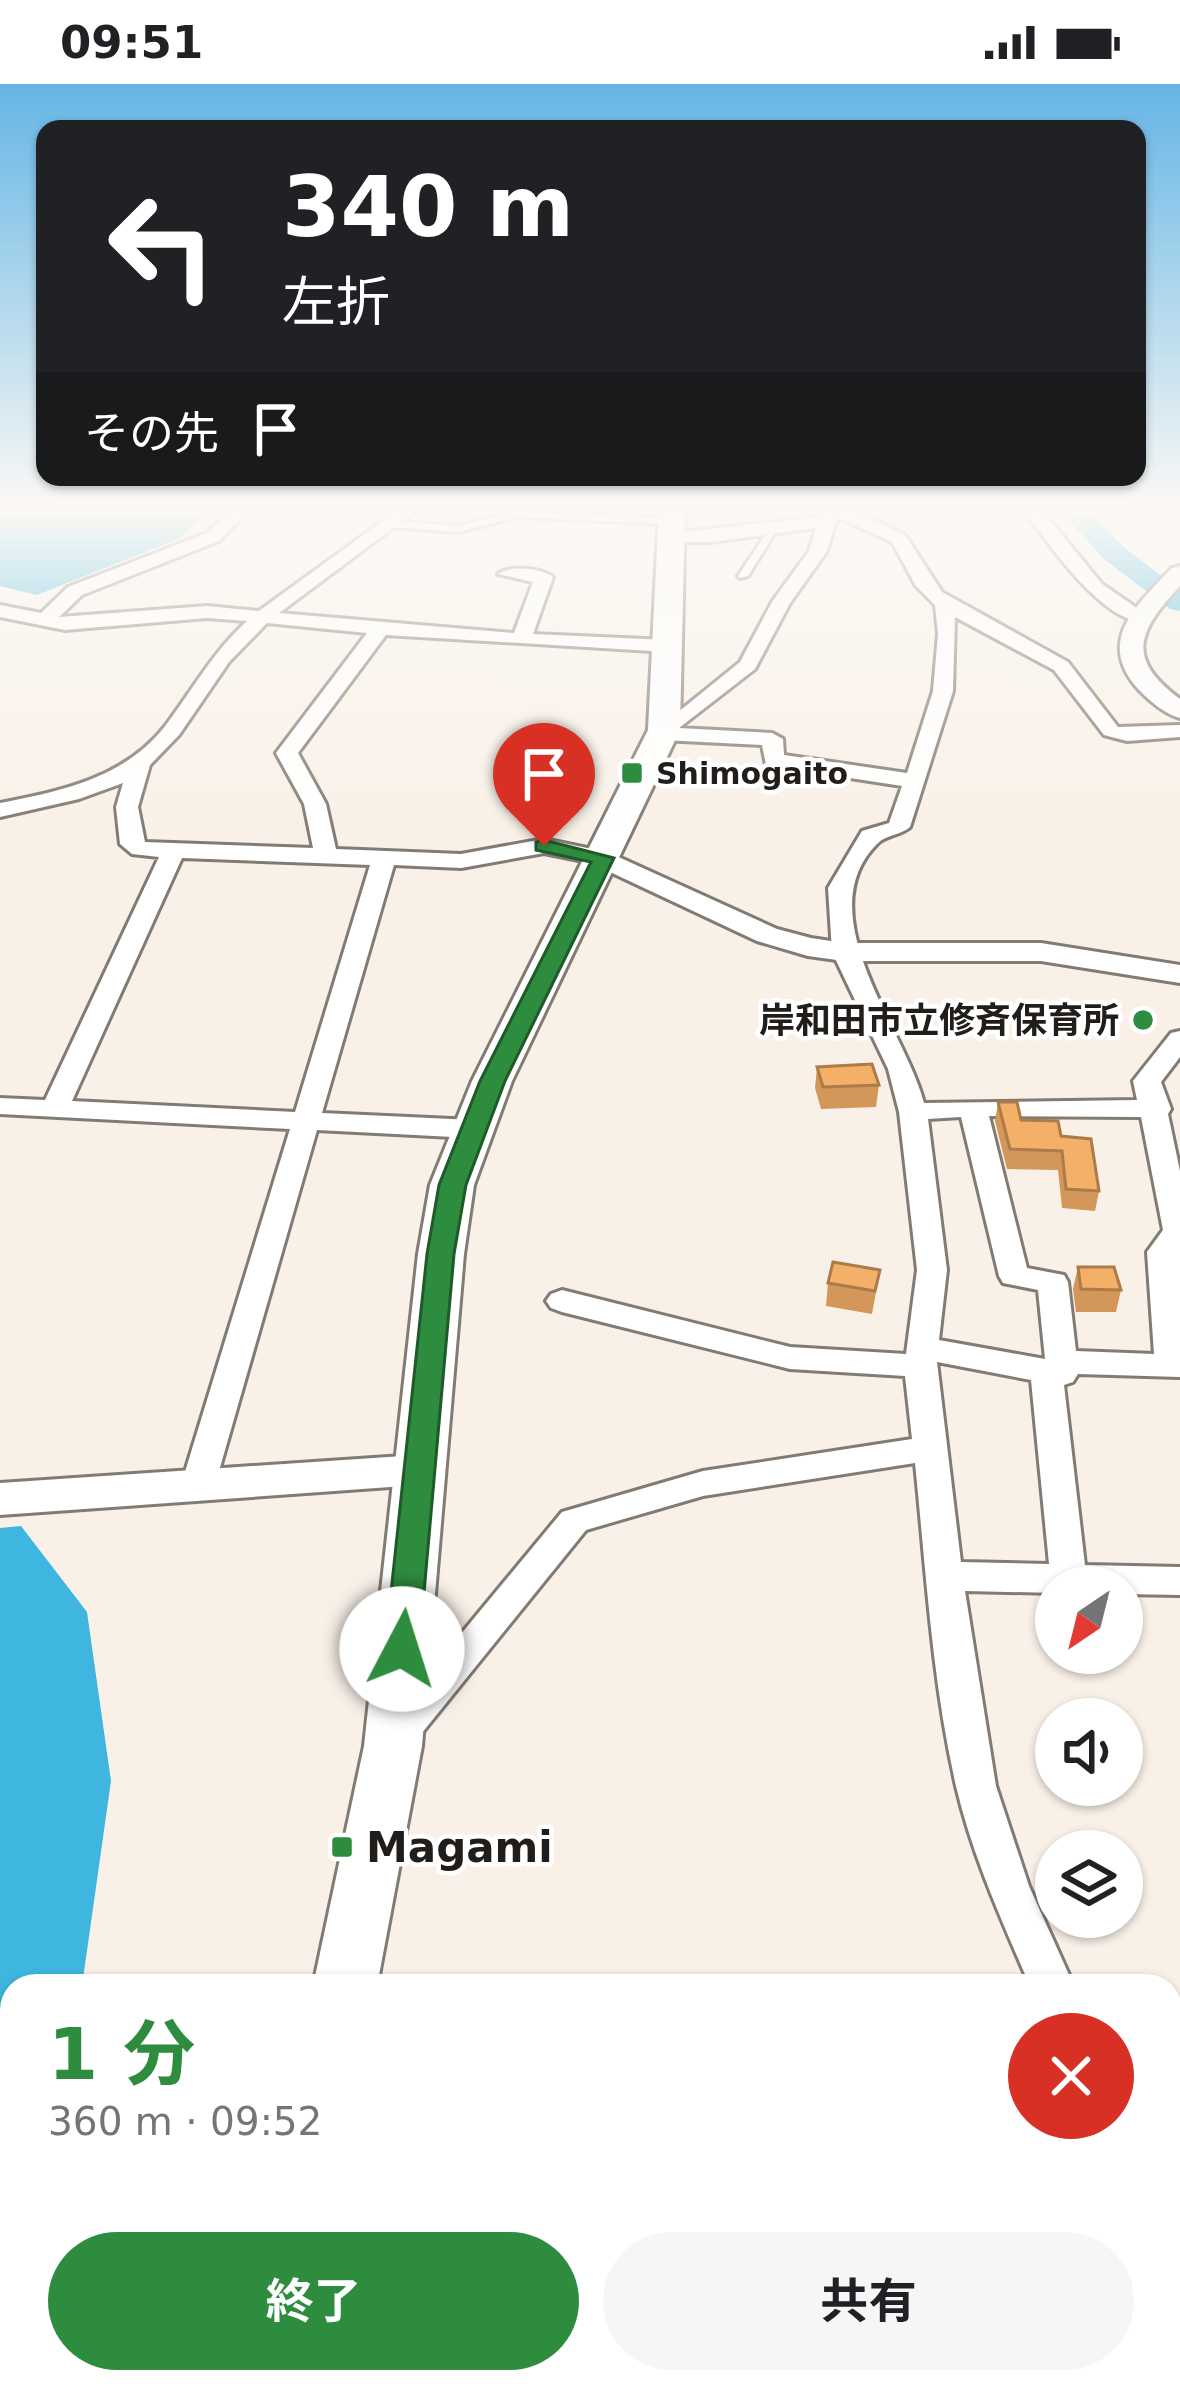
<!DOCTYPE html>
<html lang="ja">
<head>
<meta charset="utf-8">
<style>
	body { margin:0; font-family:"DejaVu Sans","Noto Sans JP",sans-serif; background:#f6f6f6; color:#202124; height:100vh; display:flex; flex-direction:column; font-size:45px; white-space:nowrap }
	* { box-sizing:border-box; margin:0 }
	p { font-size:39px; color:#757577 }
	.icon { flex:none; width:66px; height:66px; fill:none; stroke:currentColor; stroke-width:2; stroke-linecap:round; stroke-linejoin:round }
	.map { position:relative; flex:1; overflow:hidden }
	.details { position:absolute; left:0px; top:1890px; width:1182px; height:420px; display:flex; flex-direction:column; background:#fff; border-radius:36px 36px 0 0; box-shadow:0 3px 9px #0004 }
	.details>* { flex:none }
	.guide { position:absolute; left:36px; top:36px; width:1110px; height:366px; border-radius:24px; box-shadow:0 3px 9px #0004; background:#202124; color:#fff; overflow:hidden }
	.needle { width:78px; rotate:215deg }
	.fabs { position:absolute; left:1035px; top:1482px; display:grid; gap:24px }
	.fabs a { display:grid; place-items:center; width:108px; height:108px; border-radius:50%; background:#fff; box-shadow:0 3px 9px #0004; font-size:60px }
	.pin { position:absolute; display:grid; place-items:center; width:102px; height:102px; color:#fff; margin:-123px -51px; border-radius:50% 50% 50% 0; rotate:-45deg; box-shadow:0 0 12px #0007 }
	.pin .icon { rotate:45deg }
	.me { position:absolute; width:132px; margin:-66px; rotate:5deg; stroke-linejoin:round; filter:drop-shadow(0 0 9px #0008) }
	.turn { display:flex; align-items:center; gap:42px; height:252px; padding:0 48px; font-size:54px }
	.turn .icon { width:156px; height:156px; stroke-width:2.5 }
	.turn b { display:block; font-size:84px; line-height:102px }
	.then { display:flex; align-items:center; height:114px; padding:0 48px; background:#0003; gap:24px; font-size:45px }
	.round { display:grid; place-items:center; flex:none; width:126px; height:126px; border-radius:63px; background:#f6f6f6 }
	.overview { display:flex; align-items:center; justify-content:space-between; height:204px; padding:0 48px }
	h1 { font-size:72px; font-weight:700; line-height:90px; color:#2e8c3f }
	.action { display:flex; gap:24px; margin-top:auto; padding:24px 48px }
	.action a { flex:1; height:138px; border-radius:72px; background:#2e8c3f; color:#fff; font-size:48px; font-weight:700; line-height:138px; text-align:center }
	.action a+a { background:#f6f6f6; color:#202124 }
	.status { display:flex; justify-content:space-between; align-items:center; height:84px; padding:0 60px; background:#fff; direction:ltr }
	.status svg { height:33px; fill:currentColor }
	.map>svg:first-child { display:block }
	.water { fill:#3fb6e0 }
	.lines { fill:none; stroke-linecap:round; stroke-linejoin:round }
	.river { fill:#3fb6e0; fill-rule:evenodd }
	.service-casing { stroke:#827b73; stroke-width:6 }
	.minor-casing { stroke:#827b73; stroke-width:6 }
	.tertiary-casing { stroke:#827b73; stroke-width:6 }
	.primary-casing { stroke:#827b73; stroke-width:6 }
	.service { fill:#fff; fill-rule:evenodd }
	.minor { fill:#fff; fill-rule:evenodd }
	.tertiary { fill:#fff; fill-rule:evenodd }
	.primary { fill:#fff; fill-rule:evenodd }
	.wall { fill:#d29759 }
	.building { fill:#f4b068; stroke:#ab7b49; stroke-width:3 }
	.route { fill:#2e8c3f; stroke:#1e5b29; stroke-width:3 }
	.poi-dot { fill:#2e8c3f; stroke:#fff; stroke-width:4.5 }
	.labels { text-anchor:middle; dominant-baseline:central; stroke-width:9; stroke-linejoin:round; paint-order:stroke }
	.far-poi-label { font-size:30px; font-weight:bold; fill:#201d1a; stroke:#fff; text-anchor:start }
	.poi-label { font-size:36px; font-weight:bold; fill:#201d1a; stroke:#fff; text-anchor:end }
	.near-poi-label { font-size:42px; font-weight:bold; fill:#201d1a; stroke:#fff; text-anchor:start }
</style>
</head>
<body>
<div class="status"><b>09:51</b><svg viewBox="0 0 49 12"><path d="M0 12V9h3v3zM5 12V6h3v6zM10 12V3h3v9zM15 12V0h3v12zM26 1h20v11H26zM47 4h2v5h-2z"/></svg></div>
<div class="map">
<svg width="1180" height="2310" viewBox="0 0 1180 2310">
	<rect width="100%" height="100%" fill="#f9f1e8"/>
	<path class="water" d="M0 423H215L178 455 37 511 0 502Z
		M21 1442 87 1528 111 1697 82 1902H12V1996L0 2007V1444Z"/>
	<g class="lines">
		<path class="river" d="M1057 423H1084L1125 464 1180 506V527L1170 525 1105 476Z"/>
		<g class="service-casing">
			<path id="service" d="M516 427 671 434 675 437 671 440 516 433 459 448 389 443 385 440 389 437 459 442Z
				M774 441 778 444 748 492 740 494 738 492 770 444Z"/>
		</g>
		<g class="minor-casing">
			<path id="minor" d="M234 423H252L219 457 82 511 59 533 207 522 259 527 402 423H421L279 529 514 549 533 498 498 490C510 481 541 484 553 493L533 550 668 556 678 562 668 568 386 551 298 669 326 720 336 765 461 770 544 755 611 769 615 774 603 781 544 769 461 784 394 781 322 1029 473 1036 487 1045 473 1054 317 1046 215 1401 210 1410 198 1414 186 1410 181 1401 290 1045 0 1030V1014L45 1016 159 773 132 770 120 760 116 723 123 699 79 715 0 733V719C62 707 125 694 166 641 193 605 213 568 247 537L207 534 65 546 0 533V521L41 529 68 503 207 449ZM267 539 367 549 276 669 304 720 313 764 145 758 138 723 150 681 179 651 229 578ZM182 774 370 781 295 1028 72 1017Z
				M823 423 859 429 905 451 942 508 1068 578 1118 643 1180 641V653L1127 657 1104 651 1054 586 955 533 953 607 910 743C901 751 886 751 878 759 806 829 905 945 924 1019L1137 1016 1133 997 1171 949 1180 947V973L1161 998 1171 1025 1168 1030 1180 1087V1293L1078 1290 1073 1298 1064 1301 1085 1481 1180 1483V1511L1122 1510V1503H1056V1509L965 1507 996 1702 1029 1802 1074 1902H1030C1002 1837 972 1771 956 1702 932 1597 926 1486 915 1379L703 1412 586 1446 417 1655 403 1659 389 1655 384 1643 562 1428 703 1387 912 1355 905 1292 790 1285 562 1228 551 1224 546 1217 551 1210 562 1206 790 1263 906 1270 917 1186 899 1028 888 985 832 868 828 804 862 747 889 739 902 702 766 681 762 661 662 656 651 650 740 578 772 518 809 467 816 444 711 458H665V450L819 433ZM837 433 892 458 916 502 935 521 938 550 933 607 907 689 784 671 783 655 772 649 679 644 755 585 790 519 827 467ZM989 1032 1141 1033 1163 1146 1147 1168 1154 1270 1076 1267 1068 1198 1064 1191 1027 1184ZM961 1033 999 1192 1003 1199 1038 1206 1045 1275 939 1256 947 1186 928 1035ZM937 1278 1031 1296 1049 1480 961 1478Z
				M1022 423H1039L1102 500 1144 529V537C1104 541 1043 453 1022 423Z
				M1170 2045 1180 2049V2147L1170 2142Z"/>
		</g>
		<g class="tertiary-casing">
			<path id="tertiary" d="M1180 482V502C1138 547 1125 574 1180 615V634C1165 630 1151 618 1140 607 1094 558 1136 522 1172 484Z
				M603 766 777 845 811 854 844 859H1041L1180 881V899L1041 877H844L808 872 757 857 593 780 589 774Z
				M418 1371 432 1375 438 1386 432 1397 418 1401 0 1431V1399Z"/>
		</g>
		<g class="primary-casing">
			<path id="primary" d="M659 423H685L680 646 512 997 474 1101 464 1170 422 1662 377 1902H313L364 1662 418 1170 430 1101 472 997 648 646Z
				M199 2298H275L272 2310H196Z"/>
		</g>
		<use href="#service" class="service"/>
		<use href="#minor" class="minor"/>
		<use href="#tertiary" class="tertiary"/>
		<use href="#primary" class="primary"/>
	</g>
	<path class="wall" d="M817 983 879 1001 876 1023 821 1025 815 1004Z
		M998 1018 1021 1036 1061 1052 1099 1107 1095 1127 1062 1124 1058 1086 1007 1085 995 1037Z
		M1078 1183 1121 1206 1116 1228H1076L1073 1205Z
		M880 1186 872 1230 826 1222 828 1199Z
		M1180 2220V2240L1175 2231Z
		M1102 2298H1170L1180 2310H1102L1099 2304Z"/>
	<path class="building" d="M872 980 879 1001 823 1003 817 983Z
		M998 1018H1017L1021 1036 1058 1037 1061 1052 1091 1055 1099 1107 1066 1105 1062 1067 1010 1065Z
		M833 1178 880 1186 875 1207 828 1199Z
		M1078 1183H1114L1121 1206 1081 1205Z
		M1180 2253V2310H1120L1114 2298H1170V2258Z"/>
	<linearGradient id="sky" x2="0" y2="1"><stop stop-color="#64b5e5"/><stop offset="0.57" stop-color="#fcf9f5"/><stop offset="1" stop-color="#fcf9f5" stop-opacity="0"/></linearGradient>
	<rect width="1180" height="746" fill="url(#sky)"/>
	<path class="route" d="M544 756 614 774 505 997 466 1101 454 1170 419 1565 414 1575 402 1579 390 1575 385 1565 427 1170 439 1101 480 997 591 778 536 766V758Z"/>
	<g class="poi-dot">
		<rect x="620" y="677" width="24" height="24" rx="6"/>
		<circle cx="1143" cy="936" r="12"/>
		<rect x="330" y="1751" width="24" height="24" rx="6"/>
	</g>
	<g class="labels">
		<g class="far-poi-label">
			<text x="656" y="689">Shimogaito</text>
		</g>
		<g class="poi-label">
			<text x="1119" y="936">岸和田市立修斉保育所</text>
		</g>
		<g class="near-poi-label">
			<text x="366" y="1763">Magami</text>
		</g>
	</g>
</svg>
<div class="fabs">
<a><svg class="needle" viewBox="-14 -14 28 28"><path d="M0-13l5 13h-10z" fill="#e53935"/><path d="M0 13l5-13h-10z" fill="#757577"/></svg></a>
<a><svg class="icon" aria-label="sound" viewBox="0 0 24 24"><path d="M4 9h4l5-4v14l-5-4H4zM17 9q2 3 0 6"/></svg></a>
<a><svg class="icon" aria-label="layers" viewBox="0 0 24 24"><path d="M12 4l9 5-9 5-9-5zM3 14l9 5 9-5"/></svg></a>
</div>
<div class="pin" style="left:544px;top:762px;background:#d93025"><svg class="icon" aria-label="arrive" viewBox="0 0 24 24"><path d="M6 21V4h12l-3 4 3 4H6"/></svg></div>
<svg class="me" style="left:402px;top:1565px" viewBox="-20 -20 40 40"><circle r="19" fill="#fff"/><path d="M0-13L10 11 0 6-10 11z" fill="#2e8c3f"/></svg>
<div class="guide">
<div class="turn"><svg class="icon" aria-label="left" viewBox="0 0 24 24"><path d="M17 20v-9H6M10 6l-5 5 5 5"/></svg><div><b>340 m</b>左折</div></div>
<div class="then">その先<svg class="icon" aria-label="arrive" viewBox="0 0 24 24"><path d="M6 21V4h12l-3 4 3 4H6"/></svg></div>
</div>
<section class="details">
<div class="overview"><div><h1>1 分</h1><p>360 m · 09:52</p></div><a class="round" style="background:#d93025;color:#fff"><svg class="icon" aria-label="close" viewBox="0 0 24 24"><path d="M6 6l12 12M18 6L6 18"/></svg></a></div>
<div class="action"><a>終了</a><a>共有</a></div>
</section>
</div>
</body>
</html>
